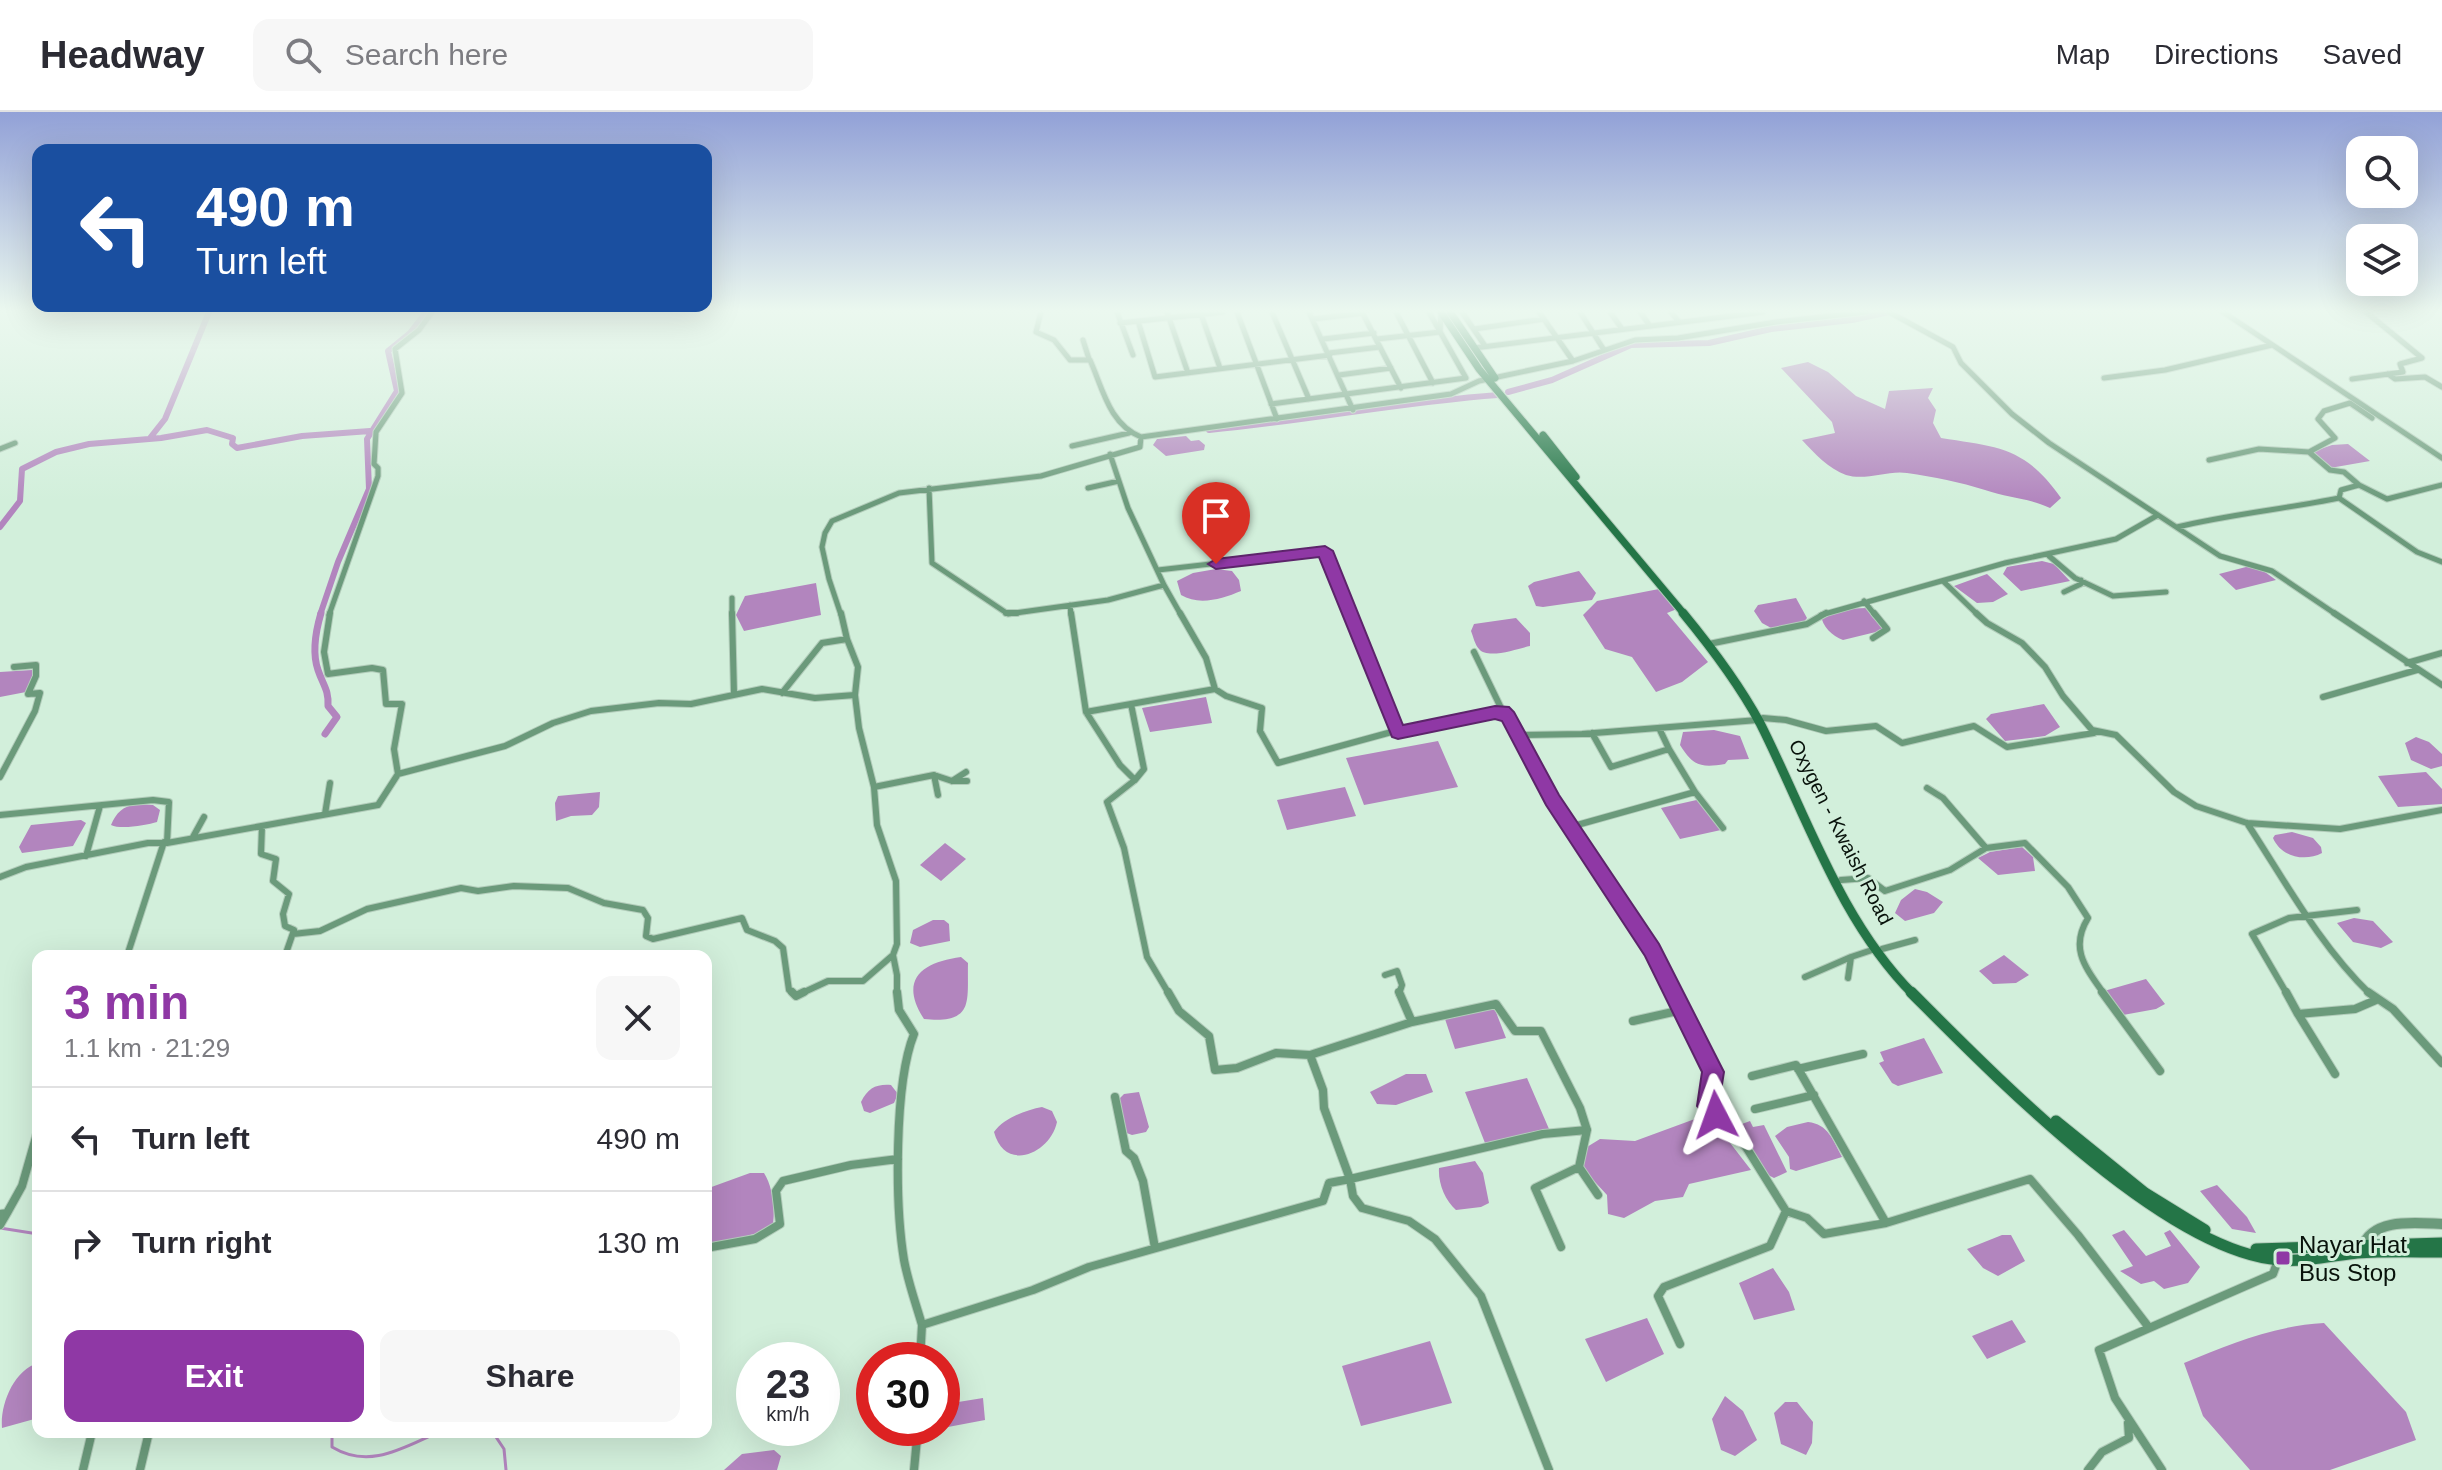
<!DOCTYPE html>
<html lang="en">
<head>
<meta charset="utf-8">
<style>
	body { margin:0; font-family:Helvetica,sans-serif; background:#f7f7f7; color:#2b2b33; height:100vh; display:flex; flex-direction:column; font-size:30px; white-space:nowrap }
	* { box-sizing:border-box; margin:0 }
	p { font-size:26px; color:#7c7c81 }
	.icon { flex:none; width:44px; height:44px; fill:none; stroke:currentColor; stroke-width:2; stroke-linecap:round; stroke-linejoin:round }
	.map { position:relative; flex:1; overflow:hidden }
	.sheet { position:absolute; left:32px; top:838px; width:680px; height:488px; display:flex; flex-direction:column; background:#fff; border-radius:16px; box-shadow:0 8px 32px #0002 }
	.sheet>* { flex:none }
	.banner { position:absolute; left:32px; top:32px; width:680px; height:168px; border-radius:16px; box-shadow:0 8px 32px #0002; background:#1a4fa0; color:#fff; overflow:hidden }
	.fabs { position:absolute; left:2346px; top:24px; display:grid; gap:16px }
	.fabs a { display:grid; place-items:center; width:72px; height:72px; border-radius:16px; background:#fff; box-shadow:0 8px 32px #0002; font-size:40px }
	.speed { position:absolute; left:736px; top:1230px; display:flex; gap:16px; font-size:40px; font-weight:700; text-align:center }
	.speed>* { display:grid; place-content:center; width:104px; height:104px; border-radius:50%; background:#fff; box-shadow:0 8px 32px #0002; line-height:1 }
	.speed small { font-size:20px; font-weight:400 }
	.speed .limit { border:12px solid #d22; background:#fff; color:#111 }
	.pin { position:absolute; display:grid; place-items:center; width:68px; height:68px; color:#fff; margin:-82px -34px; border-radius:50% 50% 50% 0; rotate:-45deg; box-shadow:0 0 8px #0007 }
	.pin .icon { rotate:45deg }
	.me { position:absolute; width:88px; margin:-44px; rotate:356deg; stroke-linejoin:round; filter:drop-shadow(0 0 6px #0008) }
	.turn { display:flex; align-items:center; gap:28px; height:168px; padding:0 32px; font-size:36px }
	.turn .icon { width:104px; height:104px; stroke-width:2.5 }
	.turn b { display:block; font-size:56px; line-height:68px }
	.round { display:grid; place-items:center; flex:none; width:84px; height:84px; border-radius:16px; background:#f7f7f7 }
	.head { display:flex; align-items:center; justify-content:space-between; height:136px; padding:0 32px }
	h1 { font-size:48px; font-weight:800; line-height:60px; color:#8f38a5 }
	.cta { display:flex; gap:16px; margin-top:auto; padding:16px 32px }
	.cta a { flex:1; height:92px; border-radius:16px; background:#8f38a5; color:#fff; font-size:32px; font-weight:800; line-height:92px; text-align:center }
	.cta a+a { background:#f7f7f7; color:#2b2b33 }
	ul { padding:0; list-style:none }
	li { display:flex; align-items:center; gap:24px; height:104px; padding:0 32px; border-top:2px solid #e1e1e2 }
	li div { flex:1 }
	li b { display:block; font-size:30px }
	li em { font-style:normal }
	header { display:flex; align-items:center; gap:48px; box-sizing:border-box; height:112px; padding:0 40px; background:#fff; border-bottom:2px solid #e1e1e2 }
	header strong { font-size:38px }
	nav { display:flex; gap:44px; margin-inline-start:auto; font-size:28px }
	.search { width:560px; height:72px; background:#f7f7f7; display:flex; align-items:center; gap:20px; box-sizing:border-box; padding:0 28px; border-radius:16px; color:#7c7c81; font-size:30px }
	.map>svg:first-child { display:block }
	.water { fill:#b285be }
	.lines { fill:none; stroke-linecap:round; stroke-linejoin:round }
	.stream { stroke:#b285be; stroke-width:3 }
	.canal-far1 { stroke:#b285be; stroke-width:6 }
	.canal { stroke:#b285be; stroke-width:7 }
	.minor-far2-casing { stroke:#b2ccba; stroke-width:7 }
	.minor-far1-casing { stroke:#b2ccba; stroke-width:8 }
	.minor-casing { stroke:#b2ccba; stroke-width:10 }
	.tertiary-casing { stroke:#b2ccba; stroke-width:12 }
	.secondary-far2-casing { stroke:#b2ccba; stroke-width:9 }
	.secondary-far1-casing { stroke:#b2ccba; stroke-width:11 }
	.secondary-casing { stroke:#b2ccba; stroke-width:13 }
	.minor-far2 { stroke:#6b9a7b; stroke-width:5 }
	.minor-far1 { stroke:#6b9a7b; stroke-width:6 }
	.minor { stroke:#6b9a7b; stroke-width:8 }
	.tertiary { stroke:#6b9a7b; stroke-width:10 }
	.secondary-far2 { stroke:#247547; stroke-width:7 }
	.secondary-far1 { stroke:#247547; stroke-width:9 }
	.secondary { stroke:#247547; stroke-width:11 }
	.route { fill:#8f38a5; stroke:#5d246b; stroke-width:2 }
	.poi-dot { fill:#8f38a5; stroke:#d2efdb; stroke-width:3 }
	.labels { text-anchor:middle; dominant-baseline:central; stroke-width:6; stroke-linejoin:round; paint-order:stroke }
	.street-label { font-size:20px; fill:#08120b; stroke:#d2efdb }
	.near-poi-label { font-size:24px; fill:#08120b; stroke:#d2efdb; text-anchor:start }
</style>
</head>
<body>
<header>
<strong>Headway</strong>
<div class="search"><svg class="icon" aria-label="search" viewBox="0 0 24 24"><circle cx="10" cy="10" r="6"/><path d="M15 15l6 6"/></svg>Search here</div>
<nav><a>Map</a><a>Directions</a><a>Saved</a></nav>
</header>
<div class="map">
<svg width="2442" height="1358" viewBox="0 0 2442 1358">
	<rect width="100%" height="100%" fill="#d2efdb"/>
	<path class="water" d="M1808 250 1828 260 1856 284 1885 297 1889 279 1933 276 1928 286 1936 298 1933 311 1941 326C1999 335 2025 335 2061 386L2050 396C2025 385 2008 386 1985 378 1960 370 1934 365 1907 361 1888 358 1866 369 1846 363 1829 357 1814 341 1802 328L1835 321 1832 310 1781 256Z
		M1186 324 1191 329 1199 328 1205 333 1204 338 1166 344 1153 333 1157 327Z
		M2348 332 2370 349 2330 356 2312 340 2332 333Z
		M2042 449 2054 452 2070 469 2021 479 2003 462 2007 455Z
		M2246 455H2258L2276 468 2236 478 2219 462Z
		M1216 457 1232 459 1239 468 1241 479C1222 487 1199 494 1181 483L1177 469 1193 461Z
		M1579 459 1596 481 1592 488 1543 495 1536 494 1528 474 1534 470Z
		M1987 462 2008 482 1993 490 1977 491 1954 474Z
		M816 471 821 503 744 519 736 503 745 484Z
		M1659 477 1677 497 1667 501 1708 550 1682 570 1656 580 1632 545 1605 537 1583 503 1597 489Z
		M1796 486 1807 506 1802 512 1773 517 1762 511 1754 499 1758 493Z
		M1866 496 1884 518 1843 528C1832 524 1822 514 1821 503L1844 497Z
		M1516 506 1530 521V534C1519 536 1488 548 1479 537 1475 533 1473 524 1471 519L1474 512Z
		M32 558 33 566 26 580 0 585V560Z
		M1206 585 1212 611 1150 620 1142 596Z
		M2044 592 2060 615 2045 624 2005 629 1986 607 1991 602Z
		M1714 618 1740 624 1749 647 1728 648 1725 652C1701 656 1693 654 1680 633L1683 620Z
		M2416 625 2429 630 2442 642V654L2431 657 2411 648 2405 631Z
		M1438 629 1458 675 1364 693 1346 646Z
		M2426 660 2442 677V692L2398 695 2378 664Z
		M1345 675 1356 704 1287 718 1277 688Z
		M600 680 599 695 592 703 571 704 556 709 555 691 558 684Z
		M1701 687 1721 718 1680 727 1661 696Z
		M137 692 153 693 160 698 157 710C147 713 121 718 111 713 116 701 123 694 137 692Z
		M81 708 86 711 73 734 22 741 19 735 31 713Z
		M2292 720 2313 726 2321 735 2322 741C2305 750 2281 745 2273 726L2275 723Z
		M945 731 966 747 941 769 920 753Z
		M2022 735 2033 745 2035 759 1998 763 1978 746 1990 740Z
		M1915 777 1927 780 1943 790 1934 801 1905 809 1895 801 1901 788Z
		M2354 806 2373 809 2393 830 2381 836 2353 830 2337 811Z
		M933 808H944L949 812 950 829 920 835 910 831 913 818Z
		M2004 843 2029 863 2016 871 1993 872 1979 859Z
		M961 845 968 851C967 890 975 912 924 907 898 867 923 850 961 845Z
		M2146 867 2165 892 2156 897 2123 903 2104 879Z
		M1494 895 1506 926 1455 937 1445 907Z
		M1924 926 1943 961 1898 974 1892 971 1879 951 1884 949 1880 940Z
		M1406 962H1426L1433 980 1396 993 1377 992 1370 980Z
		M1527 966 1549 1017 1485 1031 1465 980Z
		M891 973 898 982 894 991 870 1001 864 999 861 990C868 976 876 972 891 973Z
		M1139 980 1149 1015 1146 1020 1132 1023 1124 1020 1118 988 1124 982Z
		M1042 995 1052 999 1057 1010C1050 1042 1005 1061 994 1020 1004 1006 1026 998 1042 995Z
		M1703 1004 1710 1005 1751 1058 1689 1072 1683 1085 1655 1089 1624 1106 1608 1102 1607 1083 1582 1056 1587 1035 1600 1027 1635 1029Z
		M1750 1009 1753 1015 1764 1013 1787 1060 1774 1066 1766 1062 1734 1015Z
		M1808 1010C1828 1012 1833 1028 1842 1045L1796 1059 1790 1057 1789 1045 1775 1024 1787 1015Z
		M1475 1049 1483 1061 1489 1091 1481 1095 1456 1098C1445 1088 1438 1071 1439 1056Z
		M750 1061H764C773 1075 776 1100 772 1117L706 1135V1077Z
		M2217 1073 2247 1105 2256 1121 2232 1117 2200 1079Z
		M2124 1118 2146 1144 2171 1134 2164 1121 2170 1118 2200 1155 2188 1171 2164 1177 2154 1169 2141 1172 2120 1159 2133 1154 2112 1123Z
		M2002 1123H2011L2025 1149 1998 1164 1983 1156 1967 1137Z
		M1773 1156 1789 1180 1795 1198 1754 1208 1739 1171Z
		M1647 1206 1664 1242 1606 1270 1585 1227Z
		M2012 1208 2026 1230 1987 1247 1972 1224Z
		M2324 1211 2406 1300 2416 1328 2330 1358H2250L2203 1304 2184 1251C2230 1232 2273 1214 2324 1211Z
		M1430 1229 1452 1291 1361 1314 1342 1254Z
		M38 1251V1306L2 1316C0 1292 14 1258 38 1251Z
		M1725 1284 1743 1299 1757 1328 1735 1344 1721 1338 1712 1307Z
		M983 1286 985 1308 948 1315 946 1292Z
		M1785 1290H1797L1813 1310 1812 1331 1806 1343 1781 1332 1774 1301Z
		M774 1338 781 1344 777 1358H724L742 1342Z"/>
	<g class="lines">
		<path class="stream" d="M0 1116 38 1122
			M332 1320V1335C370 1358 404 1335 439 1320
			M478 1320 494 1322 504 1337 506 1358"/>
		<path class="canal-far1" d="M1508 280 1552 268 1631 233 1709 231 1771 217 1852 208 1889 200
			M1209 318C1306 309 1401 290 1498 283
			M150 326 165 307 209 200
			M0 415 20 389 22 357 56 340 89 332 161 326 207 318 233 326 232 332 237 336 302 324 370 319
			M320 503 338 450 369 377 367 327 397 279 388 239 410 221 426 200"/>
		<path class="canal" d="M321 501C316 518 312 541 318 558 323 573 329 578 328 594L337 605 325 622"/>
		<g class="minor-far2-casing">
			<path id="minor-far2" d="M1041 200 1036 220 1054 228 1070 248H1090C1103 277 1109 312 1141 325
				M1117 200 1133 243
				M1167 200 1188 261
				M1237 200 1277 307
				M1272 200 1309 287
				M1309 200 1353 298
				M1362 200 1401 276
				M1396 200 1433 271
				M1462 200 1485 234
				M1539 200 1573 249
				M1580 200 1604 238
				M1610 200 1622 217
				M1640 200 1650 214
				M1671 200 1679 210
				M2223 200 2442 346
				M1201 202 1220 256
				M1313 207 1363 201
				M1138 209 1155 265 1330 243
				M1120 211 1223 200
				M1474 217 1544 207
				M1323 227 1374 221
				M1377 227 1440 220 1441 200
				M1083 228 1089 247
				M1474 236 1763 200
				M1329 241 1380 235
				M2388 262 2395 267 2425 265 2442 275
				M1339 263 1391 256
				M2104 266 2165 258 2272 233
				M2352 267 2403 260 2400 252 2422 246 2366 200
				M1271 292 1466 266 1429 200
				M1072 334 1129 321
				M0 337 15 331
				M2209 348 2259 337 2309 340
				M2359 373 2387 387 2442 373
				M929 376 932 451 1008 502 1108 488 1164 473 1128 396 1110 342
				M1088 376 1119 369
				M2339 386 2417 440 2442 450
				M2158 403 2220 444 2272 459 2337 503
				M2177 415C2231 402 2285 397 2339 386L2341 378 2359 373 2344 360 2330 358 2309 340 2335 326 2318 307 2324 299 2350 291 2372 306
				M2049 444 2075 466 2113 484 2166 480
				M1158 458 1325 439 1351 503
				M1944 470 1978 503
				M1164 473 1181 503
				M2064 480 2081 472V468
				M732 486V503
				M1864 489 1875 503
				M1070 493 1071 503
				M329 503 378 364V356L374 352 376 320 402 281 395 237 419 218 432 200
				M841 503 829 467 822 435 825 421 832 409 899 381 1041 364 1140 335 1141 325 1451 282 1479 269 1573 249 1635 228 1678 226 1776 210 1866 200
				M1821 503 2005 451 2116 427 2158 403 2049 331 2012 302 1961 251 1953 235 1889 200"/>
		</g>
		<g class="minor-far1-casing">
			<path id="minor-far1" d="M732 501 734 582
				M1006 501H1017
				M1071 501 1086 600 1120 653 1135 668 1107 690 1124 736 1147 845 1169 882
				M1180 501 1206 546 1215 577
				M1350 501 1398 621
				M1976 501 1987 511 2022 531 2045 555 2063 584 2092 618 2116 623 2174 680 2196 694 2247 711 2340 717 2442 698
				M2334 501 2442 573
				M1873 526 1887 517 1874 501
				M847 527 858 555 855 583
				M1709 532 1807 512 1826 501
				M1474 540 1503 600
				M2407 551 2442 541
				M782 581 822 531 847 527 841 501
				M2323 585 2417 558
				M1131 592 1144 657 1135 668
				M1086 600 1215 577 1226 584 1262 596 1260 619 1278 651 1399 618 1503 600 1553 688 1652 838 1674 882
				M1763 606 1786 608 1826 619 1876 614 1902 631 1974 614 2007 635 2094 621
				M1659 616 1669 637
				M1518 623 1582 622 1758 608
				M398 662 505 634 553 611 591 599 659 591 691 592 762 577 815 586 855 583 859 616 874 675 934 663 938 683
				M934 663 952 669H967
				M0 665 35 599 40 581 28 582 36 564V553L14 555
				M952 669 966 660
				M874 675 877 713 896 769 897 832 893 843
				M1927 676 1943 686 1986 736
				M1695 680 1723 716
				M325 702 330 671
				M0 703 153 688 169 690 167 731
				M2247 711C2285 769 2320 834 2370 882
				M262 714 261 742 276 747 273 769 289 782 283 802 285 814 294 818 285 844
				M1570 715 1695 680 1669 637 1611 655 1592 621
				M193 725 204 705
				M86 744 100 694
				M0 765 26 755 148 731H167L378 693 398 662 394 637 402 592H386L383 558 372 556 328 562 324 540 330 501
				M1841 768 1868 766 1885 779 1950 758 1986 736 2025 731 2068 775 2088 806C2069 837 2086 856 2104 882
				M293 822 320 819 367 797 461 776 478 779 514 774 568 776 604 791 643 798 648 806 646 824 653 827 742 806 747 818 775 829 783 836 789 878 794 882
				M1882 837 1915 828
				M127 844 164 730
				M1385 863 1397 859 1402 873 1399 882
				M1805 865 1851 845
				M1848 866 1851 845 1875 837
				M800 882 828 869H863L893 843 897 863V882
				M2287 882 2252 822 2289 806 2357 798"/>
		</g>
		<g class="minor-casing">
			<path id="minor" d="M792 880 796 884 804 880
				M897 880 899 898 914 922C894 972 895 1093 904 1148 908 1170 916 1192 922 1213L1033 1178 1089 1155 1323 1089 1329 1071 1350 1067 1324 996 1323 978 1310 943 1276 941 1237 956 1215 958 1209 924 1179 899 1168 880
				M1399 880 1412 910
				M1673 880 1713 960 1708 994 1746 1035 1786 1099 1807 1106 1824 1122 1886 1111 2030 1067 2078 1123 2147 1213
				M2102 880 2160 959
				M2286 880 2298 902
				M2368 880 2393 897 2442 951
				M1633 909 1682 898
				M1310 943 1412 910 1496 892 1515 919H1541L1580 996 1587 1018 1543 1022 1350 1067 1353 1084 1362 1096 1409 1109 1435 1127 1481 1184 1549 1358
				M1798 957 1863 942
				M2335 962 2298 902 2355 897 2376 888
				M1752 964 1796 953 1886 1111
				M1115 985 1126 1039 1134 1046 1143 1069 1155 1136
				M1755 997 1814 983
				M1587 1018 1579 1055 1598 1083
				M0 1102 7 1101 22 1074 38 1018
				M0 1113 7 1101
				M1561 1135 1535 1076 1579 1055
				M706 1136 755 1127 780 1112 776 1079 783 1069 851 1053 898 1047
				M1680 1232 1658 1184 1664 1175 1770 1134 1786 1099
				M920 1248 922 1213
				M83 1358 92 1320
				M140 1358 149 1320
				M914 1358 918 1316
				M2088 1358 2102 1340 2129 1326 2128 1311
				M2162 1358 2115 1286 2099 1238 2273 1162 2278 1148"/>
		</g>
		<g class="tertiary-casing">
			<path id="tertiary" d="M2362 1136C2372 1105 2416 1111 2442 1112"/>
		</g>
		<g class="secondary-far2-casing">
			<path id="secondary-far2" d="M1441 200 1479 257 1685 503
				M1450 200 1495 266
				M1543 323 1576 365"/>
		</g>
		<g class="secondary-far1-casing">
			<path id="secondary-far1" d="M1683 501C1711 535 1739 572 1760 611 1806 702 1840 809 1913 882"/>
		</g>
		<g class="secondary-casing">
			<path id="secondary" d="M1911 880C1992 961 2164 1139 2279 1148 2304 1150 2332 1144 2357 1141 2385 1139 2414 1140 2442 1140
				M2056 1009 2145 1081 2205 1118
				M2256 1137 2442 1131"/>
		</g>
		<use href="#minor-far2" class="minor-far2"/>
		<use href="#minor-far1" class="minor-far1"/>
		<use href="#minor" class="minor"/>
		<use href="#tertiary" class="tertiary"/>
		<use href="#secondary-far2" class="secondary-far2"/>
		<use href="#secondary-far1" class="secondary-far1"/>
		<use href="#secondary" class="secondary"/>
	</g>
	<linearGradient id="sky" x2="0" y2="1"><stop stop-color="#92a1d7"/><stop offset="0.51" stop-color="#ebf8ef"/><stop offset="1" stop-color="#ebf8ef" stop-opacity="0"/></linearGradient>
	<rect width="2442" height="390" fill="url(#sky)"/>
	<path class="route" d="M1325 434 1333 439 1403 613 1495 594 1509 595 1514 600 1559 683 1659 832 1724 960 1719 991 1727 1003 1724 1010 1716 1013 1709 1010 1697 994 1702 960 1645 844 1546 693 1502 609 1495 607 1398 627 1392 625 1319 445 1216 457 1208 452 1216 447Z"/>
	<rect class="poi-dot" x="2275" y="1138" width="16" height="16" rx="4"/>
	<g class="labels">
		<g class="street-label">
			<text transform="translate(1841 720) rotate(63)">Oxygen - Kwaish Road</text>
		</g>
		<g class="near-poi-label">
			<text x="2299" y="1132">Nayar Hat<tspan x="2299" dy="28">Bus Stop</tspan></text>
		</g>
	</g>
</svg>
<div class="fabs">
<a><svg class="icon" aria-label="search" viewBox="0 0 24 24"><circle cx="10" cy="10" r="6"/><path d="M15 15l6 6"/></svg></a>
<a><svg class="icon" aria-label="layers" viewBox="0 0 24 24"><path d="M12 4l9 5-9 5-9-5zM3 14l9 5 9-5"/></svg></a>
</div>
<div class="speed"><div>23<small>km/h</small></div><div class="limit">30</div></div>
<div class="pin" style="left:1216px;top:452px;background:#d93025"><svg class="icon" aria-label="arrive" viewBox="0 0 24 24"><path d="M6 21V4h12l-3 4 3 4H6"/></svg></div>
<svg class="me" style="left:1716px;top:1003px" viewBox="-20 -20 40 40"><path d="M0-17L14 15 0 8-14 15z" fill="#8f38a5" stroke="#fff" stroke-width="4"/></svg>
<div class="banner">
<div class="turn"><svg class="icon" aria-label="left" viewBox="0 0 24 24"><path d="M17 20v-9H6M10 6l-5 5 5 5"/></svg><div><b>490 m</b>Turn left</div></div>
</div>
<section class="sheet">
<div class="head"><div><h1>3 min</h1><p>1.1 km · 21:29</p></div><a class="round"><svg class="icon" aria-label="close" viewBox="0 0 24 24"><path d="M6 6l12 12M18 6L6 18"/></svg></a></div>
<ul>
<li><svg class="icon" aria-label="left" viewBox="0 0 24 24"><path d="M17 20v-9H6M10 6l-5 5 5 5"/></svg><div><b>Turn left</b></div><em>490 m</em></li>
<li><svg class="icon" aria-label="right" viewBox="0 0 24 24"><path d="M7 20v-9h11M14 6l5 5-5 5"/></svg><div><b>Turn right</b></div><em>130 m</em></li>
</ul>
<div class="cta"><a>Exit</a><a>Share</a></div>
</section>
</div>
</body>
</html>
